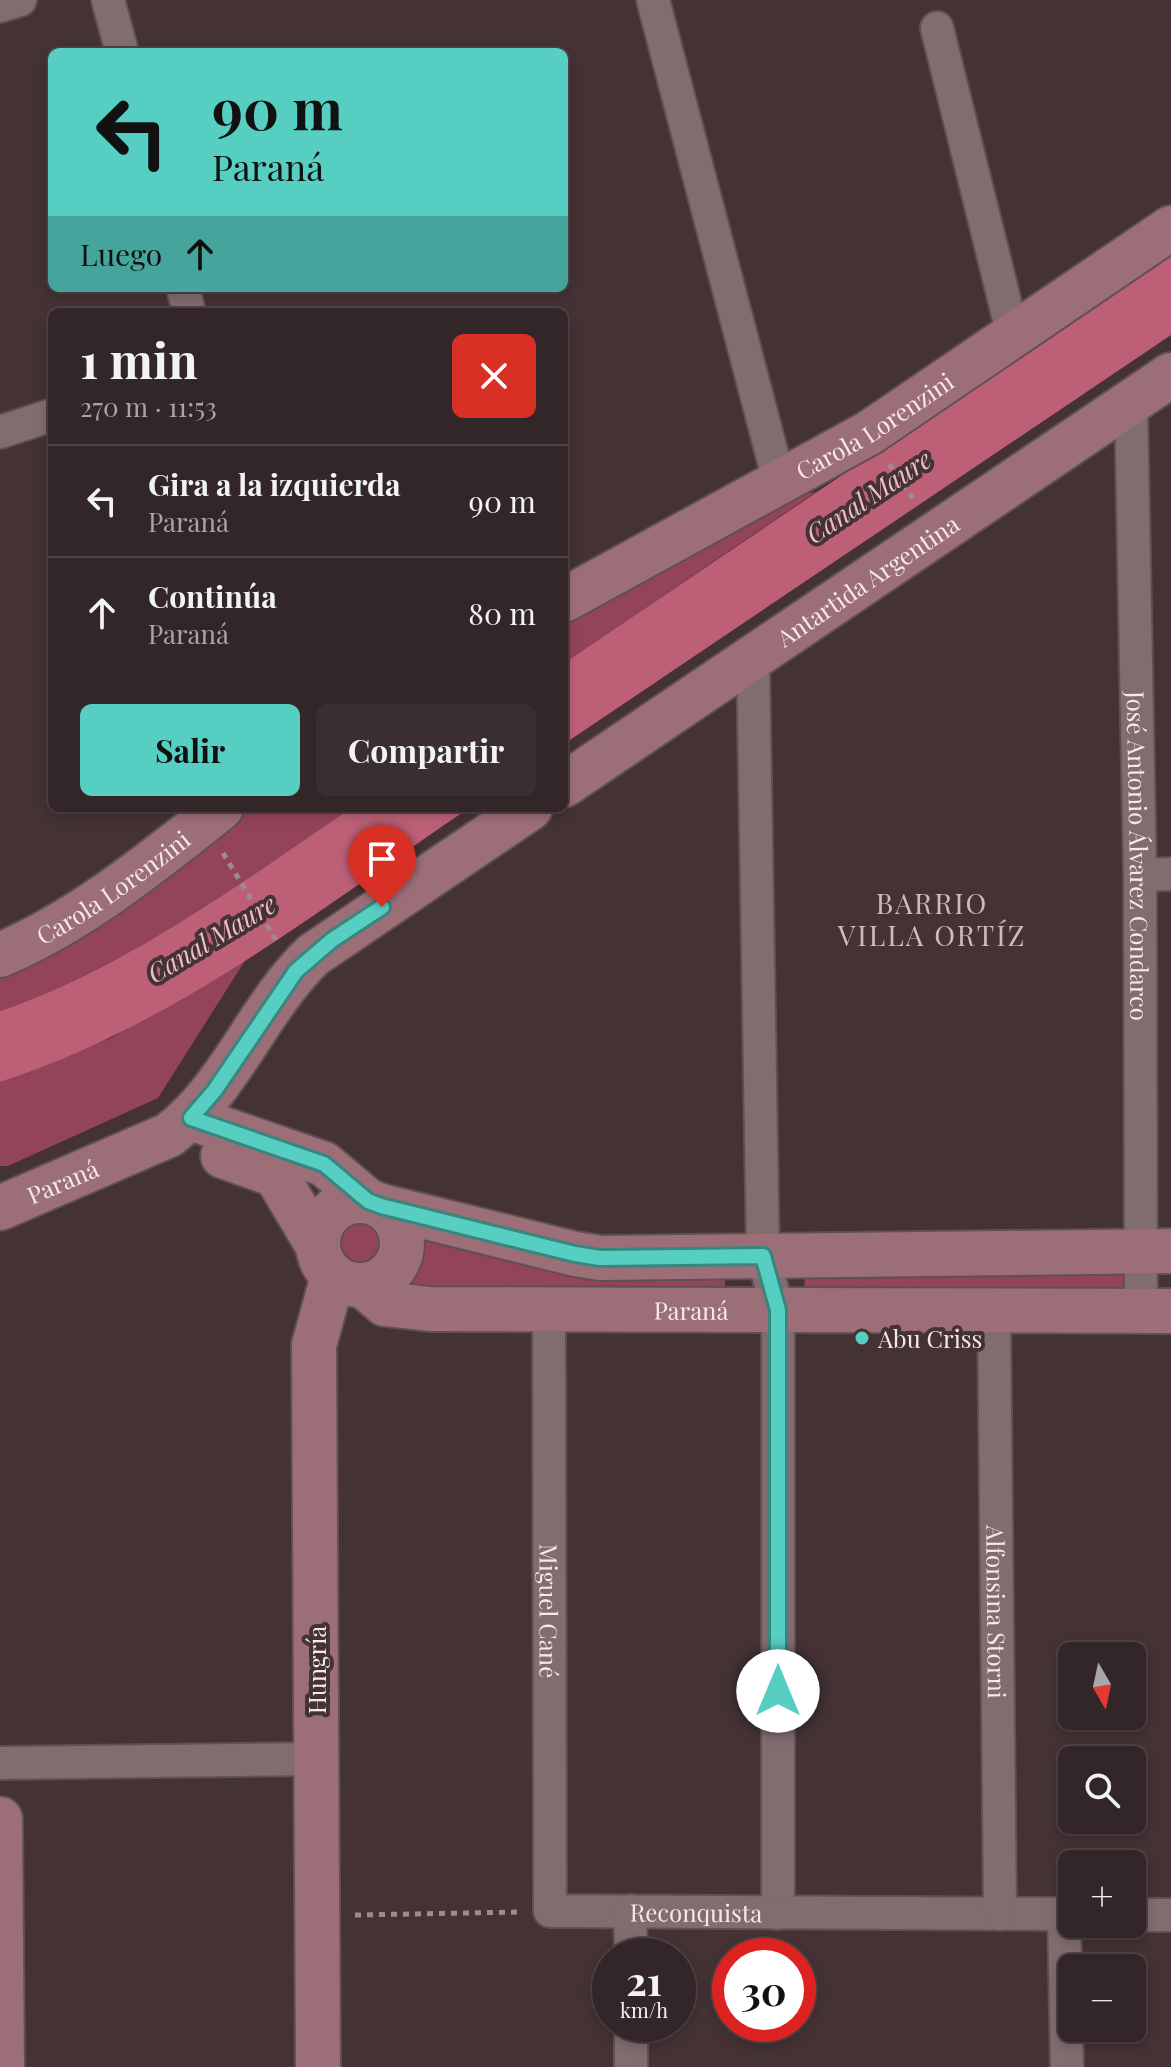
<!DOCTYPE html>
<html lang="es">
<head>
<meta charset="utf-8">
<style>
	body { margin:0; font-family:"Playfair Display",serif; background:#3b2e30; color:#f1f3f6; height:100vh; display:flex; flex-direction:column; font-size:30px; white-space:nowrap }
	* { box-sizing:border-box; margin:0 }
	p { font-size:26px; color:#a9a5a8 }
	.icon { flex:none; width:44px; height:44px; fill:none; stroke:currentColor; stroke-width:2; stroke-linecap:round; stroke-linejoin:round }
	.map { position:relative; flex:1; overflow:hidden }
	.panel { position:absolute; left:48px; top:308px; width:520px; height:504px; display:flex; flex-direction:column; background:#332628; border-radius:12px; box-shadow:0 4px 12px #0003,0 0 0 2px #4e4345 }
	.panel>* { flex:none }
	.banner { position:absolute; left:48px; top:48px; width:520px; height:244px; border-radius:12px; box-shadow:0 4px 12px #0003,0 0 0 2px #4e4345; background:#57cec2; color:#111; overflow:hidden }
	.needle { width:52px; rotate:171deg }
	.buttons { position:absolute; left:1058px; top:1642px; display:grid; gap:16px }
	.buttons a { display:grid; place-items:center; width:88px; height:88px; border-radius:12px; background:#332628; box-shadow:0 4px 12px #0003,0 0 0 2px #4e4345; font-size:40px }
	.speed { position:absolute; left:592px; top:1938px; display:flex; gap:16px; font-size:40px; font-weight:700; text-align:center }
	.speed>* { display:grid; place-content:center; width:104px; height:104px; border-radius:50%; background:#332628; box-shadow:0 4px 12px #0003,0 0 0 2px #4e4345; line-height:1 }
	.speed small { font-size:20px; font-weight:400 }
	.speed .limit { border:12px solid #d22; background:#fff; color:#111 }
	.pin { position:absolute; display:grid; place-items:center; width:68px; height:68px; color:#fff; margin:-82px -34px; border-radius:50% 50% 50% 0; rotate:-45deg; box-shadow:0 0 8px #0007 }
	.pin .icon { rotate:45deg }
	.me { position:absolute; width:88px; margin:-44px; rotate:0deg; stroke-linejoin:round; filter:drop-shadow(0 0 6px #0008) }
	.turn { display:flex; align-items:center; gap:28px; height:168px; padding:0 32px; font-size:36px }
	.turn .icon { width:104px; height:104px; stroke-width:2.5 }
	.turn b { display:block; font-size:56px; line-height:68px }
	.then { display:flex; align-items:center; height:76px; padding:0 32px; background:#0003; gap:16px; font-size:30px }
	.round { display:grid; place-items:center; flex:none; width:84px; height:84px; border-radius:12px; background:#3b2e30 }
	.headline { display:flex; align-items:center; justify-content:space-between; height:136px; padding:0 32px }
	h1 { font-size:48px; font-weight:700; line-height:60px }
	.primary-button { display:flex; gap:16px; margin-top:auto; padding:16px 32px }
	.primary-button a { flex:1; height:92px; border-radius:12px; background:#57cec2; color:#111; font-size:32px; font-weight:700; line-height:92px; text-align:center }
	.primary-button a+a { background:#3b2e30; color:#f1f3f6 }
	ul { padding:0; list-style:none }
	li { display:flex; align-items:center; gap:24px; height:112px; padding:0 32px; border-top:2px solid #4e4345 }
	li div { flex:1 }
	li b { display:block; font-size:30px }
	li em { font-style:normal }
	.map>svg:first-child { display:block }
	.green { fill:#944458 }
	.water { fill:#bd6077 }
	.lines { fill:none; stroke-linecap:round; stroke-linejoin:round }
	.street-casing { stroke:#5f5052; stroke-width:36 }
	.secondary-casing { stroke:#5f5052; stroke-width:48 }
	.path { stroke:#9c8c8f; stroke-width:5; stroke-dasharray:6 6; stroke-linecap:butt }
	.street { stroke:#816c70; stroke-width:32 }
	.secondary { stroke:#9c6e78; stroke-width:44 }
	.route-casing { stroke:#39867e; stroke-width:20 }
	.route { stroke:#57cec2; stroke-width:14 }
	.poi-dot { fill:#57cec2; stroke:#443235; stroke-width:3 }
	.labels { text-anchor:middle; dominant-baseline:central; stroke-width:8; stroke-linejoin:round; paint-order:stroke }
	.street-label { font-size:24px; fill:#f5e8ea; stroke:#443235 }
	.poi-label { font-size:24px; fill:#f5e8ea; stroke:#443235; text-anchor:start }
	.water-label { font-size:26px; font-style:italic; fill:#f2bec8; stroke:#443235 }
	.quarter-label { font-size:28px; letter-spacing:2px; fill:#d1b9be; stroke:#443235 }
</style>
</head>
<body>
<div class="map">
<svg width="1171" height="2067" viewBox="0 0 1171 2067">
	<rect width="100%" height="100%" fill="#443235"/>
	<path class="green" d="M816 492 564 663V617L786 496Z
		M245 808H351C244 881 123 970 0 1011V972L195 849Z
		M246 959 158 1098 8 1166H0V1082L111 1038Z
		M355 1210 391 1229C395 1246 392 1269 372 1274 363 1276 348 1270 339 1268L331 1229 336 1220Z
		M420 1235 725 1277V1289L395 1294C411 1277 421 1260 420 1235Z
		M1126 1272 1129 1283 1124 1291 804 1289 805 1276Z"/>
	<path class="water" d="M1171 253V335L564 744V663Z
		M351 808H469C320 909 173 1026 0 1082V1011C123 970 244 881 351 808Z"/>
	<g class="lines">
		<g class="street-casing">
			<g id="street">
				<path d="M108 0 122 52"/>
				<path d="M653 0 779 481"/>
				<path d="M0 6 20 0"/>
				<path d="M937 28 1013 335"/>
				<path d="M183 288 189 312"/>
				<path id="s1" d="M1131 402 1140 875 1141 1311"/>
				<path d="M0 432 52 415"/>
				<path d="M753 659 763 1256 778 1310V1913"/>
				<path d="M1140 875 1171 874"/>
				<path id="s2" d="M549 1309 550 1911 1072 1914"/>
				<path id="s3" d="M994 1310 1000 1914"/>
				<path d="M0 1763 316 1759"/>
				<path d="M630 1911 631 1956"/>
				<path d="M1064 1914 1067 2067"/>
				<path d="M1132 1915H1171"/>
				<path d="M631 2024V2067"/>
			</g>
		</g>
		<g class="secondary-casing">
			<g id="secondary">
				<path id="s4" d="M564 600 869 433 1171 228"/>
				<path id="s5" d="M564 785 1171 375"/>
				<path id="s6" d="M0 955C82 920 151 863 221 808"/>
				<path d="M191 1118 324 1164 368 1201"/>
				<path d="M223 1156 276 1175 318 1246"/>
				<circle cx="360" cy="1243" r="42"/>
				<path d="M381 1206 575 1254 600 1258 1171 1251"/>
				<path id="s7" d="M0 1208 169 1135C231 1088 257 1009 313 955L530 808"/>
				<path id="s8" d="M364 1286 385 1304 430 1309 1171 1311"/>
				<path d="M0 1819 2 2067"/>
				<path d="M318 2067 314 1345 333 1276"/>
			</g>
		</g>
		<path class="path" d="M889 464 915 501
			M223 853 276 940
			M355 1915 521 1912"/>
		<use href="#street" class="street"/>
		<use href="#secondary" class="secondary"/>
	</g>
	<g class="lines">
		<g class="route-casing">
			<path id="route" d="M382 907 332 940 296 971 215 1090 191 1118 324 1164 368 1201 381 1206 575 1254 600 1258 763 1256 778 1310V1691"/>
		</g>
		<use href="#route" class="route"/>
	</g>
	<circle class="poi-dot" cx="862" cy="1338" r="8"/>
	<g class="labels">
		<g class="street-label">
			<text stroke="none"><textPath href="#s4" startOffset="356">Carola Lorenzini</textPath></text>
			<text stroke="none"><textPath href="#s5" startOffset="366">Antartida Argentina</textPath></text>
			<text stroke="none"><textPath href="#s1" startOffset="454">José Antonio Álvarez Condarco</textPath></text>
			<text stroke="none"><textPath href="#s6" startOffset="132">Carola Lorenzini</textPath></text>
			<text stroke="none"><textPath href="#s7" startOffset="68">Paraná</textPath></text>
			<text stroke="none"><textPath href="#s8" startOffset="334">Paraná</textPath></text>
			<text stroke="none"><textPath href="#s2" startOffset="302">Miguel Cané</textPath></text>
			<text stroke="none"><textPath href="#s3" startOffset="302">Alfonsina Storni</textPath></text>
			<text transform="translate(316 1670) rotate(-90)">Hungría</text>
			<text stroke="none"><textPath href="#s2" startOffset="748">Reconquista</textPath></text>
		</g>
		<g class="poi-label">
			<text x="878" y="1338">Abu Criss</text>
		</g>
		<g class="water-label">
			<text transform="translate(868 496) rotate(-34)">Canal Maure</text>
			<text transform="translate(211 938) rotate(-31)">Canal Maure</text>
		</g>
		<g class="quarter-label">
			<text x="932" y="902">BARRIO<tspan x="932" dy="32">VILLA ORTÍZ</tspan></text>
		</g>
	</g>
</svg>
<div class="buttons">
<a><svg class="needle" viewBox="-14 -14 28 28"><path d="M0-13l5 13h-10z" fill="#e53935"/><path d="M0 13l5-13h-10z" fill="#a9a5a8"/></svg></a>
<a><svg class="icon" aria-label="search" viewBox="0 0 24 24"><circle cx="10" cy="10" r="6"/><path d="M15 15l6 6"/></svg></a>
<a>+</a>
<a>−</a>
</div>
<div class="speed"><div>21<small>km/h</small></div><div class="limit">30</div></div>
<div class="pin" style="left:382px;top:907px;background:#d93025"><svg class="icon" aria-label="arrive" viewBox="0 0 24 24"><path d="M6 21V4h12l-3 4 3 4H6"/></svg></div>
<svg class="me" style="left:778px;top:1691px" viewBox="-20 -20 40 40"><circle r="19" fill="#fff"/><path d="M0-13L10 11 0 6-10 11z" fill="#57cec2"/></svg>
<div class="banner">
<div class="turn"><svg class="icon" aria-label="left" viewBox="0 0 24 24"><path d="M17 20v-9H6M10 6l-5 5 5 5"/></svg><div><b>90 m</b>Paraná</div></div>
<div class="then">Luego<svg class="icon" aria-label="ahead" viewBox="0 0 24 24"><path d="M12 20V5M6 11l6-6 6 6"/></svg></div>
</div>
<section class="panel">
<div class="headline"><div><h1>1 min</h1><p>270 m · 11:53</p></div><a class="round" style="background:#d93025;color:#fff"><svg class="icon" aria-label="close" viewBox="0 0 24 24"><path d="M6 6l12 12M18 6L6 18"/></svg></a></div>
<ul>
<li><svg class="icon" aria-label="left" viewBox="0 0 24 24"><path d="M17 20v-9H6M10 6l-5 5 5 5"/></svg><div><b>Gira a la izquierda</b><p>Paraná</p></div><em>90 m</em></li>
<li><svg class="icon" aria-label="ahead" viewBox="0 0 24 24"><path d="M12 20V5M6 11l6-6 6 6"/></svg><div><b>Continúa</b><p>Paraná</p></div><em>80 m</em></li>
</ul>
<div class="primary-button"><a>Salir</a><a>Compartir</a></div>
</section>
</div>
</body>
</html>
